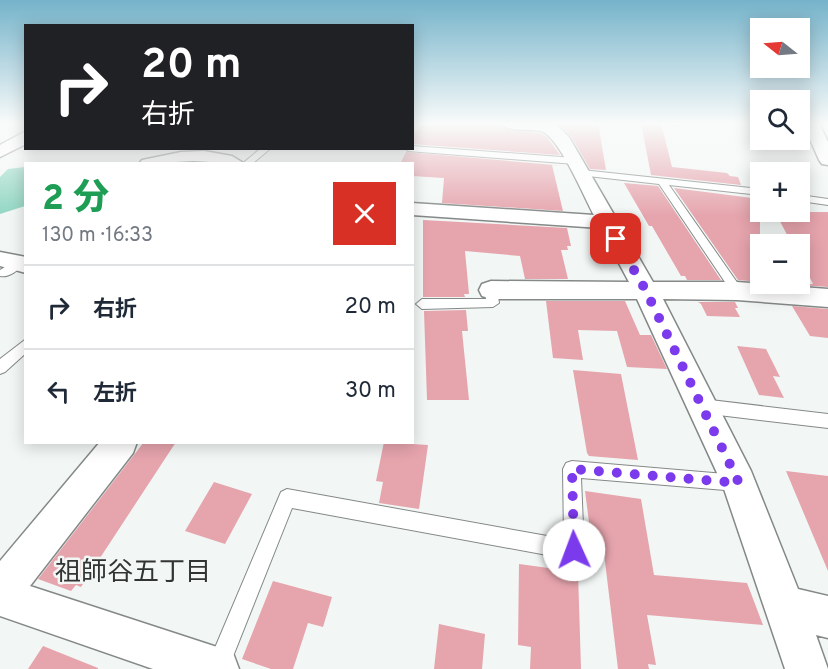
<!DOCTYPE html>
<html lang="ja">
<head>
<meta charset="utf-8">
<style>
	body { margin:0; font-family:Overpass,"Noto Sans JP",sans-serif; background:#f2f2f3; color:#1f2937; height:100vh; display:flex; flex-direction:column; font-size:22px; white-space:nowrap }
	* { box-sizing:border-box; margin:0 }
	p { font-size:20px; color:#747a83 }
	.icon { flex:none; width:33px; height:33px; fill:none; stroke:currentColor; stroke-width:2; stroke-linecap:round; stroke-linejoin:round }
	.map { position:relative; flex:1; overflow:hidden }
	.side { position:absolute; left:24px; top:162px; width:390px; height:282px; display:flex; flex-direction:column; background:#fff; border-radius:0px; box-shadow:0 3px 15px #0003 }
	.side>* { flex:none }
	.banner { position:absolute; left:24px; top:24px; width:390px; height:126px; border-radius:0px; box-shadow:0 3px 15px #0003; background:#202124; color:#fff; overflow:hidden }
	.needle { width:39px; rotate:287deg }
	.buttons { position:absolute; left:750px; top:18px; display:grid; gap:12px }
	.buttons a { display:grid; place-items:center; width:60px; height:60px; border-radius:0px; background:#fff; box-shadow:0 3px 15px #0003; font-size:30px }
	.pin { position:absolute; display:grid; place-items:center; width:51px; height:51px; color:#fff; margin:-26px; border-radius:12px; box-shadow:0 3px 9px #0006 }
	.me { position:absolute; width:66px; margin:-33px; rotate:358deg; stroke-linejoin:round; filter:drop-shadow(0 0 4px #0008) }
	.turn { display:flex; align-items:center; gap:21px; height:126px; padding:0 18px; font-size:27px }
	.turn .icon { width:78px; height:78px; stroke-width:2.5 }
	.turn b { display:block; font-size:42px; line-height:51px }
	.round { display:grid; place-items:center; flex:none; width:63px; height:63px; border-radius:0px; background:#f2f2f3 }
	.overview { display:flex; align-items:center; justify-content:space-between; height:102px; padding:0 18px }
	h1 { font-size:36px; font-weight:800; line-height:45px; color:#1e9e55 }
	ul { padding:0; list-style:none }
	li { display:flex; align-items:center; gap:18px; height:84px; padding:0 18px; border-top:2px solid #e0e1e3 }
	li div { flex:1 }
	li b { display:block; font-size:22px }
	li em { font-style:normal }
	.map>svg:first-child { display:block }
	.green { fill:#90d6c2 }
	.building { fill:#e6a4ad }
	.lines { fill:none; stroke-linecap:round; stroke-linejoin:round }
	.service-casing { stroke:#848987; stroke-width:2 }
	.minor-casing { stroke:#848987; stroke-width:3 }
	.service { fill:#fff; fill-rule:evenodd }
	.minor { fill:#fff; fill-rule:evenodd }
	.route { stroke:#7c3aed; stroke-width:10; stroke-dasharray:0 18 }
	.labels { text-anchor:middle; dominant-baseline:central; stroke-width:5; stroke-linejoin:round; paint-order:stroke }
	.near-neighbourhood-label { font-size:26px; fill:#323333; stroke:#f2f7f5 }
</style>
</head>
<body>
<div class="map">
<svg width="828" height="669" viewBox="0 0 828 669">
	<rect width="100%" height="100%" fill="#f2f7f5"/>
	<path class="green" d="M25 167V206L0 214V177L8 169Z"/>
	<path class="building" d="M421 123H498L508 130 540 133 547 137 560 155 412 144V130L417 131Z
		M558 123H598L606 170 590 169 571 136Z
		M641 123H661L672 167 727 173 730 176 738 177 741 185 651 175Z
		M406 152 566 166 552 165 563 211 442 203 444 178 412 176V164H400Z
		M624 183 658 186 721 280H687L685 276H681L652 226H649Z
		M674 188 760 199V282L738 280Z
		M775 212H828V287L786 284H813L800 258V244H792Z
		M423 220 567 228 571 246H567L568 250H561L568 279H525L520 256 465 251 469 294H464L465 297H423Z
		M546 301H625L640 335H651L667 369 627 367 617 331 578 330 583 360 553 358Z
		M698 302H735L738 308H735L740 317 707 316 701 304Z
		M792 306 828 309V338L810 336Z
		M466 310 468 331H462L469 400H427L424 311Z
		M737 346 766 349 780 377 773 376 784 398 759 395Z
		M573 370 621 374 638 460 589 456 587 453Z
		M144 442H176L81 587 76 585 71 591 38 579Z
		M384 442 428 445 419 509 379 503 383 482 376 481Z
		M786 471 828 476V571Z
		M214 482 252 494 225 544 185 531Z
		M585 491 641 499 654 575 747 583 763 625 647 615 656 665 648 664 649 669H618L602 537 591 538Z
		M519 564 578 572 581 669H530L531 647 518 645Z
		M273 581 332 597 323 627 308 623 293 669H271L242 659Z
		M439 624 485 634 482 669H434Z
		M43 646 98 668V669H28Z"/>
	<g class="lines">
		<g class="service-casing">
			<path id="service" d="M670 123H678L679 124 675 126Z
				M412 146 575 158 579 161 575 164 408 151 404 148H412Z
				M261 148H271L252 164H242Z
				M582 170 760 189V195L669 185 741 288 743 291 741 294H733L659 184 579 175V171Z
				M800 195 828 199V205L800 201Z
				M18 259 24 263C19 270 9 278 0 276V270Z
				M491 286 497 290 499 303 493 307 422 309 416 304 422 299H486L485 290Z
				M26 339V353L5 372 0 374V359Z
				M702 399 828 414V428L702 413 697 411 694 406 697 401Z
				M572 461 737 475 743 477 746 483 743 489 737 491 581 478 584 550 581 557 574 560 292 508 228 669H206L281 492 287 489 564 539 563 469 566 463Z"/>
		</g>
		<g class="minor-casing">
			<path id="minor" d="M500 123H555L569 137 653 282H737L828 289V307L737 300 663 299 751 471 798 589 828 596V638L816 635 828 669H785L723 486 637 299H491L482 296 479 290 482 284 491 281 629 282 600 228 412 215V203L594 215C584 197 559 136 541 131 529 128 509 133 500 123Z
				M803 123H819L828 142V165L822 164 819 160Z
				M26 131V144L0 157V145Z
				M204 151 232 156 245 164 193 161 139 164 142 160 181 152Z
				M0 252 26 257V273L0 266Z
				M100 442H137L133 453 30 586 217 647 233 653 239 669H153L0 616V561Z"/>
		</g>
		<use href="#service" class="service"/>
		<use href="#minor" class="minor"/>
	</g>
	<linearGradient id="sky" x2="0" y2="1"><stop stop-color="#75b3ca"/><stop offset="0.57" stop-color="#f9fbfa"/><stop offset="1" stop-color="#f9fbfa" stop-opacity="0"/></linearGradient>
	<rect width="828" height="217" fill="url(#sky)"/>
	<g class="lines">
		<path class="route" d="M574 550 572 469 739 483 645 289 616 239"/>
	</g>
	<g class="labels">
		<g class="near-neighbourhood-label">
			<text x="133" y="573">祖師谷五丁目</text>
		</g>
	</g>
</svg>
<div class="buttons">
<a><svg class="needle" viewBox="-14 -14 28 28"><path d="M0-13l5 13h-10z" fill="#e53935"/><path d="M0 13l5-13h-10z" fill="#747a83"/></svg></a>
<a><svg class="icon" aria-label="search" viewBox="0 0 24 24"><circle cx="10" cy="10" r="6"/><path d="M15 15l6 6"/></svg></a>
<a>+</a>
<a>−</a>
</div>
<div class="pin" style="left:616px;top:239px;background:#d93025"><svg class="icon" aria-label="arrive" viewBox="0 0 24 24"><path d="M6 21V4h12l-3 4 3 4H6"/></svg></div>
<svg class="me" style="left:574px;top:550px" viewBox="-20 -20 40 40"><circle r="19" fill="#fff"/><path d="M0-13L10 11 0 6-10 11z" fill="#7c3aed"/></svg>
<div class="banner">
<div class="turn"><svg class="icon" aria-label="right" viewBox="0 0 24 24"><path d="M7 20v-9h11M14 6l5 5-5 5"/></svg><div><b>20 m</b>右折</div></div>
</div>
<section class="side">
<div class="overview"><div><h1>2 分</h1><p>130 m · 16:33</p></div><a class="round" style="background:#d93025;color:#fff"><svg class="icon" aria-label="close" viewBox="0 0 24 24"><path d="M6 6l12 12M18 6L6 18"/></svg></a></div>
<ul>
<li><svg class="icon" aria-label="right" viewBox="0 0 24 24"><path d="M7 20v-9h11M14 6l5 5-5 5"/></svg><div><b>右折</b></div><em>20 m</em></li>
<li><svg class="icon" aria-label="left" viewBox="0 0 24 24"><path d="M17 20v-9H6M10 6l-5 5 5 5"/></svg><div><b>左折</b></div><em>30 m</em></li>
</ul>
</section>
</div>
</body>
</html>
